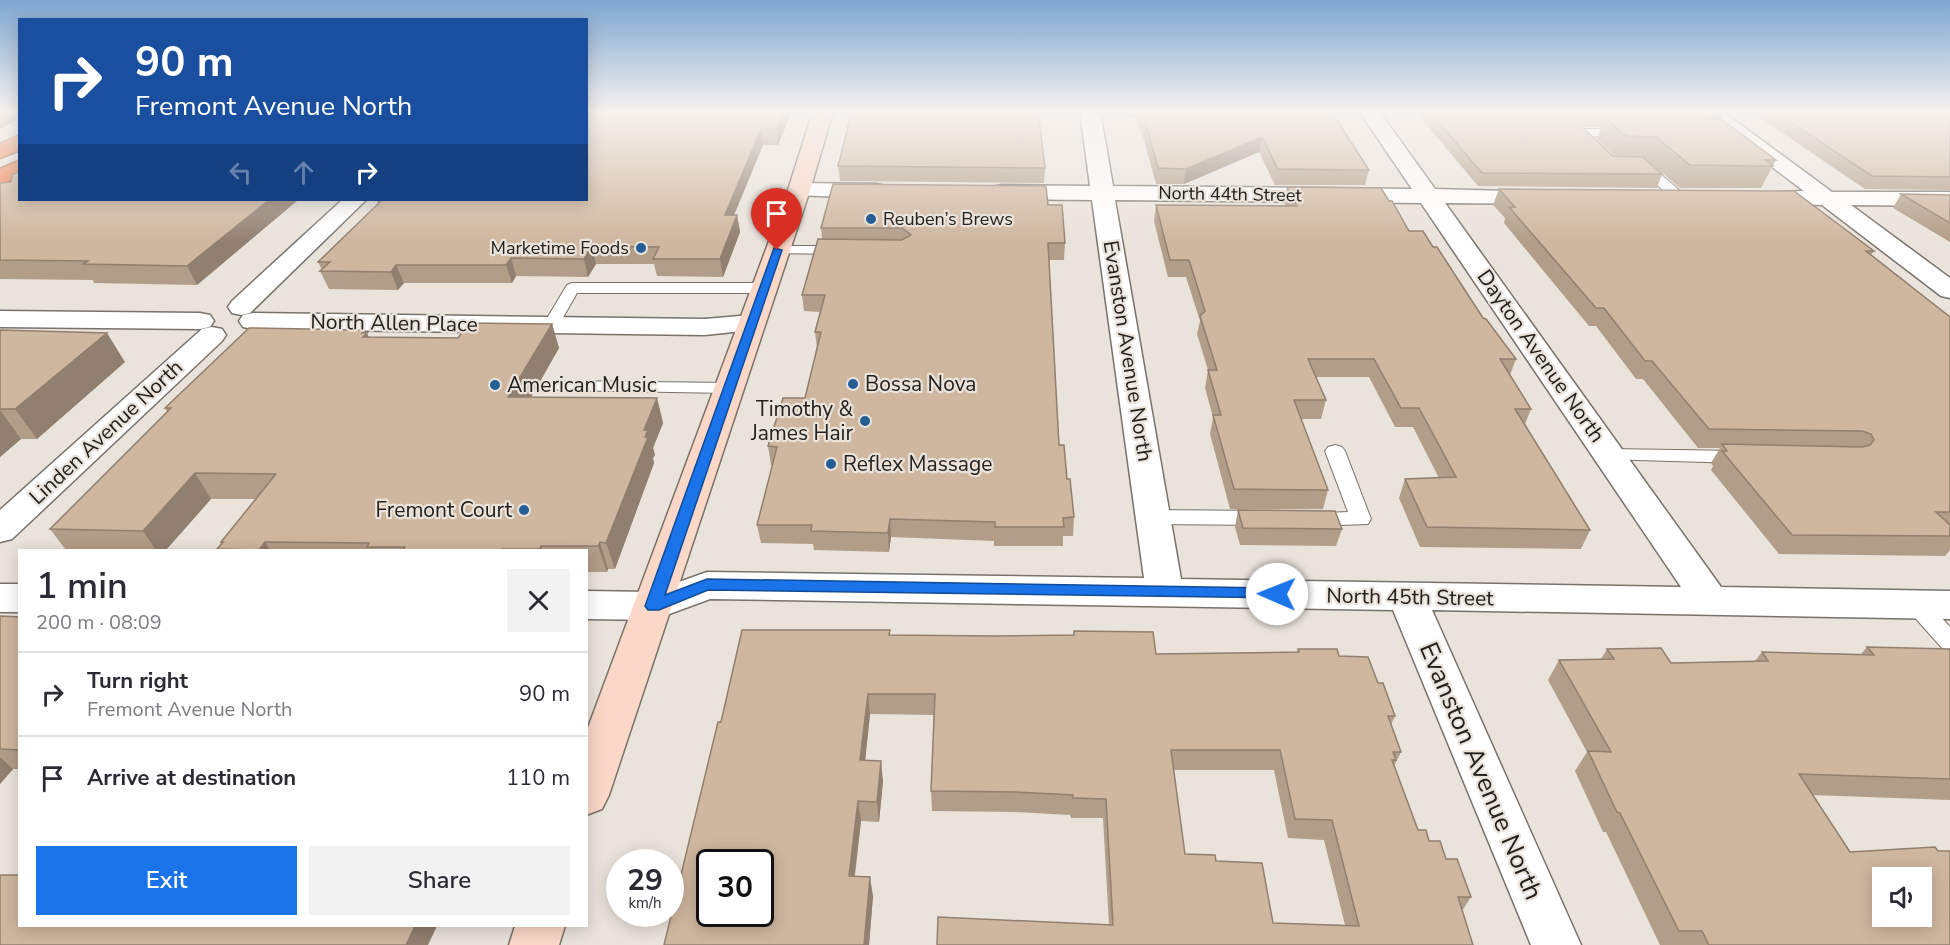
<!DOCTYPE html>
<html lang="en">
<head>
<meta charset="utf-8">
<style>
	body { margin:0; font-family:"Nunito Sans",sans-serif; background:#f2f2f3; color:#2b2b33; height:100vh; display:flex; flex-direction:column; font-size:22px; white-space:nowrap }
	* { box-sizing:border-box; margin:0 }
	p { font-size:20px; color:#7c7c81 }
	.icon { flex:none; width:33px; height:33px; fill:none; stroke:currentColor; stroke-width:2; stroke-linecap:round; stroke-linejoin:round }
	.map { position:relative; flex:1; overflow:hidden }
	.details { position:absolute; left:18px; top:549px; width:570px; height:378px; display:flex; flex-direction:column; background:#fff; border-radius:0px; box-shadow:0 3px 15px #0003 }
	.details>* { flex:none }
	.hud { position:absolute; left:18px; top:18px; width:570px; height:183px; border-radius:0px; box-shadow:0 3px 15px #0003; background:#1a4fa0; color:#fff; overflow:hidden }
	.controls { position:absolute; left:1872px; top:867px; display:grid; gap:12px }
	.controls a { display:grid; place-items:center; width:60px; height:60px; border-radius:0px; background:#fff; box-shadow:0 3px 15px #0003; font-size:30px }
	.speed { position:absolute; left:606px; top:849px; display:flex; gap:12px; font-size:30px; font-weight:700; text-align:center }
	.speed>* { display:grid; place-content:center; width:78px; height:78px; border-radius:50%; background:#fff; box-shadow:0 3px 15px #0003; line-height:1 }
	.speed small { font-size:15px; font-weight:400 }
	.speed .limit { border:3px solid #111; border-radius:9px; background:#fff; color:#111 }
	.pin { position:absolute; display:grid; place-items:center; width:51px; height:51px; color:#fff; margin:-62px -26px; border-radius:50% 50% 50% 0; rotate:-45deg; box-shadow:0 0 6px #0007 }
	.pin .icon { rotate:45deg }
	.me { position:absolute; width:66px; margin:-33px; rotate:271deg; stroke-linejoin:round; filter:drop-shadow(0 0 4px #0008) }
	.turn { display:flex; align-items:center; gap:21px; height:126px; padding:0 18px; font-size:27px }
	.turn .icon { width:78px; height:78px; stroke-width:2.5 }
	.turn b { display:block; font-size:42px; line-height:51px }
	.lanes { display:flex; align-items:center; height:57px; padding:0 18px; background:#0003; justify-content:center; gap:30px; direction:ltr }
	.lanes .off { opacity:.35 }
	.round { display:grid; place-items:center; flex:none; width:63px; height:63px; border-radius:0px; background:#f2f2f3 }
	.head { display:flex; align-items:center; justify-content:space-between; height:102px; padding:0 18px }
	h1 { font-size:36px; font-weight:600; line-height:45px }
	.primary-button { display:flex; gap:12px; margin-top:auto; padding:12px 18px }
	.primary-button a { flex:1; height:69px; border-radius:0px; background:#1a73e8; color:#fff; font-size:24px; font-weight:600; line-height:69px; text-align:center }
	.primary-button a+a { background:#f2f2f3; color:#2b2b33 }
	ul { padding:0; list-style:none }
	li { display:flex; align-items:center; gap:18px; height:84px; padding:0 18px; border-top:2px solid #e1e1e2 }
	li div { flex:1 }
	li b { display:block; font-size:22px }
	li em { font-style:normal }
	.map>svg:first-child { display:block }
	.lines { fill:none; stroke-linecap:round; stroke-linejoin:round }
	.lane-casing { stroke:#78726b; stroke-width:2 }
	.street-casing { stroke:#78726b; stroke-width:3 }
	.secondary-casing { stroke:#78726b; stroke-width:3 }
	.highway-casing { stroke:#a85a34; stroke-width:3 }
	.lane { fill:#fff; fill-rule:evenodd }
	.street { fill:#fff; fill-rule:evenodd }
	.secondary { fill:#fad7c6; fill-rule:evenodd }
	.highway { fill:#f07941; fill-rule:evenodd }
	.wall { fill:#b29d88; fill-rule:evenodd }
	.shaded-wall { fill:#917f6f }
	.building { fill:#cfb69e; stroke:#917f6f; stroke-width:1.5; fill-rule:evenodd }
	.route { fill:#1a73e8; stroke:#114b97; stroke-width:1.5 }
	.poi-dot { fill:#255d95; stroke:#eae3db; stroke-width:2 }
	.labels { text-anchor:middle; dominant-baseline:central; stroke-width:4.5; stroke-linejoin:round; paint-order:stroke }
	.far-street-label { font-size:18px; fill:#23201d; stroke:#eae3db }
	.far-poi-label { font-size:18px; fill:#23201d; stroke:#eae3db; text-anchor:start }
	.street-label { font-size:21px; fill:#23201d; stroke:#eae3db }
	.poi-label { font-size:21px; fill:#23201d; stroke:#eae3db; text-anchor:start }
	.near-street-label { font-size:26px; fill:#23201d; stroke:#eae3db }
</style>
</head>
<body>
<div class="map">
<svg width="1950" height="945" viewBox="0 0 1950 945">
	<rect width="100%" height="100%" fill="#eae3db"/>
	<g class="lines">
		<g class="lane-casing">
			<path id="lane" d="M1580 129H1627L1633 133 1627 137 1576 136V130Z
				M1641 160 1645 161 1685 195 1687 198 1685 201H1675L1637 167 1635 164 1637 161Z
				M777 246H841L848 250 841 254 772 253 770 250Z
				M572 283H764L772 288 764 293H577L557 328H545L543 325 567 285Z
				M564 381 729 383 735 384 738 388 735 392 729 393 558 390 555 386 558 382Z
				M1335 445 1342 447 1345 451 1371 519 1368 524 1311 526 1304 524 1301 519 1304 514 1348 512 1325 451 1328 447Z
				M1609 449 1741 451 1748 453 1751 457 1748 461 1741 463 1602 459 1599 455 1602 451Z
				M1152 510 1264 511 1271 513 1274 518 1271 523 1264 525 1152 524 1145 522 1142 517 1145 512Z
				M1917 597 1925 599 1950 627V651L1942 648 1909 611 1906 605 1909 599Z"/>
		</g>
		<g class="street-casing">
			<path id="street" d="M1080 111H1100L1113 186 1412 189 1359 111H1379L1435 189 1548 192 1551 197 1548 202 1540 204 1445 203 1721 587 1950 591V619L1432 610 1581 945H1531L1393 610 710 599 653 620 586 619V591L651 592 707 572 1144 578 1092 200 1001 199 993 197 990 192 993 187 1001 185 1090 186ZM1115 200 1421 203 1681 587 1181 579Z
				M1701 111H1722L1832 192H1950V206L1851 205 1950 278V298L1941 296 1822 205 1752 203 1749 198 1752 193 1804 191 1703 115Z
				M799 183 877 184 885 186 888 191 885 196 877 198 791 195 788 190 791 185Z
				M342 200H366L250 313 241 315 232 313 228 307 232 301Z
				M0 311 200 313 210 315 214 321 210 327 200 329 0 327Z
				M253 313 705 319 751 315 761 317 765 323 761 329 705 335 253 329 243 327 239 321 243 315Z
				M212 327 222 329 226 335 222 341 12 539 0 542V510L202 329Z
				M0 584H20V612H0Z"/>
		</g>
		<g class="secondary-casing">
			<path id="secondary" d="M813 111H833L810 190 609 795 602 809 586 815V733L788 190Z
				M515 926H565L559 945H509Z"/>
		</g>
		<g class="highway-casing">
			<path id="highway" d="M20 135V150L0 158V144Z
				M20 160V176L0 185V169Z"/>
		</g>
		<use href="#lane" class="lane"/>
		<use href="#street" class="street"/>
		<use href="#secondary" class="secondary"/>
		<use href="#highway" class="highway"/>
	</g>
	<path class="wall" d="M792 111 778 145H763L734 215H737L740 232 723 277 657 276 654 264H596L588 277 516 276 512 283H404L398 290 329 289 320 271 322 270 318 262 378 204 377 201Z
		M1127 111H1331L1369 170 1365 185H1275L1259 152 1184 184H1156L1141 129H1139L1136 117H1128Z
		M1415 111H1717L1722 114 1720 119 1776 160 1761 188H1680L1646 159H1645L1662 174 1657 188 1478 186ZM1575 120 1585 127H1602L1597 139 1615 156H1613Z
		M1750 111H1950V190L1865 189Z
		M838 166 1045 168 1044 183 840 181Z
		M0 183 20 200H298L197 285 94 283 93 280 0 279Z
		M1287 187 1409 231 1433 247 1483 318 1516 359 1510 375 1531 409 1525 424 1590 530 1581 549 1420 547 1399 498 1405 479 1439 478 1413 427H1395L1369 377H1316L1326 400 1321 419H1301L1328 490 1323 509H1230L1210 434 1213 417 1205 388 1208 370 1197 334 1200 321 1186 277H1168L1154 221 1156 205 1286 206 1284 203Z
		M1499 189 1874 251 1871 255 1950 317V550L1945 556 1779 554 1711 470 1713 466 1711 463 1720 448H1698L1643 379H1636L1596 326H1589L1504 223 1505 218 1493 205Z
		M1901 194 1950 195V242L1893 208Z
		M1048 205 1065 243 1064 260H1049L1059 445 1074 517 1073 536H1063V546H994V541L891 537 889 552 814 550 813 544 761 543 757 525 773 465H771L768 446 805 398 817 348 815 332 820 312 804 311 802 295 822 239 821 228Z
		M552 324 559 348 531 397 657 398 663 423 653 448 655 455 653 458 654 463 615 569H608L607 572H586V550H218L217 549 222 543 221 542 255 499H211L166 550H66L50 529 167 412 165 408 364 330 369 337 458 338Z
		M0 330 125 362 37 439H21L0 457Z
		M1238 510 1342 529 1336 546 1240 545 1235 527Z
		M0 616 20 617V769H13L0 784Z
		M890 630V635L994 636 1073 635 1074 631 1156 654 1297 652 1298 649 1339 656 1378 683 1395 716 1391 725 1401 752 1394 766 1418 830 1446 859 1471 897 1462 911 1473 945 1109 925 1103 818H1071L1070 815 1015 812 932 811 931 791 934 715 870 714 865 760 883 781 879 822 861 821 855 876 873 896 869 945H664L721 722ZM1173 770H1274L1288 838 1324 840 1345 925 1273 923 1216 861 1185 854Z
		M1867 647 1950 649V800L1812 795 1850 852 1950 945H1660L1606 832H1603L1575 771 1587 752 1548 680 1559 660 1601 659 1607 649 1671 663 1755 661 1762 652 1861 654Z"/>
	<path class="shaded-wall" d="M0 111H20V118L0 129Z
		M784 111H792L778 145 777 129Z
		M761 129 763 145 727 232 725 215Z
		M1262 137 1259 152 1184 184 1186 169Z
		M269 200H298L197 285 187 266Z
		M737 215 740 232 723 277 720 259Z
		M592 246 596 264 588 277 584 259Z
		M511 258 516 276 512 283 506 265Z
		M396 265 404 283 398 290 391 272Z
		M552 324 559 348 517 422 508 397Z
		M364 330 366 334 367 333 377 357 363 337 362 333Z
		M107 333 125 362 37 439 15 409Z
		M657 398 663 423 653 448 655 455 653 458 654 463 615 569 606 543 644 430Z
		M0 410 21 439 0 457Z
		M195 473 211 499 166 550H156L143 531Z
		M890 519 891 537 889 552 888 533Z
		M265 542 270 550H259Z
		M600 542 608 569 607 572 598 546Z
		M868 694 870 714 863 781 860 760Z
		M0 757 13 769 0 784Z
		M881 761 883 781 879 822 877 802Z
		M858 801 861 821 852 896 849 876Z
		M870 877 873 896 869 945H864Z
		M415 926H437L428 945H406Z"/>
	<path class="building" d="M586 111H784L777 129H761L725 215H737L720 259H653L659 247 592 246 584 259 511 258 506 265H396L391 272 320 271 330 262H318L381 201H377L379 200H586Z
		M852 111H1038L1045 168 838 166Z
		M1139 111H1331L1369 170 1278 169 1262 137 1186 169 1158 168 1143 114H1140Z
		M1429 111H1565L1613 156 1643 157 1662 174 1482 173Z
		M1584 111H1717L1722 114H1589Z
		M1774 111H1950V177L1872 176Z
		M1605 118 1721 119 1776 160H1765L1773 166 1690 165 1656 137 1626 136Z
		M20 171V200H269L187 266 83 264 88 261 0 260V183L11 182 12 175Z
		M833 184 1046 186 1048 205H1062L1065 243H1048L1059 445H1064L1067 479H1070L1074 517 1063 518 1064 527H995V522L890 519 888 533 811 531 812 525H757L777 447 768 446 783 398H805L821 332H815L825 295H802L818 239 902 240 911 235 902 228H821Z
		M1287 187 1381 188 1389 201H1392L1409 231H1423L1433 247H1437L1483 318 1486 319 1516 359H1500L1531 409H1515L1590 530 1427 527 1405 479 1456 477 1419 408H1401L1374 359H1308L1326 400H1294L1328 490 1234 489 1213 415H1221L1208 370H1217L1200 316 1205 311 1189 260H1170L1156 205 1297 206Z
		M1499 189 1794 191 1874 251H1866L1950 317V512H1936L1950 525V536L1792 535 1722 451H1727L1722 444 1862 447 1870 445 1874 440 1871 434 1862 431 1709 429 1652 361H1645L1604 308H1596L1509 207H1515Z
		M1901 194 1950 195V223Z
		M469 323 552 324 508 397 657 398 644 430H648L645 437H648L606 543 600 542 598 546H541L540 549H502L501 550H403L405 547H367L369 543 265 542 259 550 217 549 223 542H221L276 474 195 473 143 531 50 529 171 408H165L249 328 364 330 362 333H367L363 337 458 338Z
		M0 330 107 333 15 409H0Z
		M1238 510 1335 511 1342 529 1243 528Z
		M0 616 20 617V750L0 749Z
		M742 630H890L889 635 994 636 1074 635V631L1153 632 1156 654 1299 652 1298 649H1337L1339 656 1368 657 1378 683H1383L1395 716H1388L1401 752H1393L1396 760H1392L1418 830H1426L1429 841H1440L1446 859H1457L1471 897H1458L1473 945H937L938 917 1113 925 1106 799 1073 798V795L1016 792 931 791 935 694H868L860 760 881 761 877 802 858 801 849 876 870 877 864 945H664L718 722H721ZM1171 750H1280L1295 819 1332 820 1359 926 1273 923 1262 863 1216 861 1215 855 1185 854ZM710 862H760V914H710Z
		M1867 647 1950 649V779L1799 774 1850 852 1935 847 1938 851H1950V945H1709L1702 931H1679L1620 813 1617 812 1588 751 1611 752 1559 660 1614 659 1607 649 1661 648 1671 663 1768 661 1762 652 1874 655ZM1882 878H1922V916H1882Z
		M0 875H20V926H415L406 945H0Z"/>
	<linearGradient id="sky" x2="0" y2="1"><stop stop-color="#7ea6d0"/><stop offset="0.46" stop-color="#f6f2ef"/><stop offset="1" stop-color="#f6f2ef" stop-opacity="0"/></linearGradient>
	<rect width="1950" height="243" fill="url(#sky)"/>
	<path class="route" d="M774 248 782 250 665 595 707 579 1277 588 1283 590 1285 594 1283 598 708 590 659 610H648L645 606Z"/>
	<g class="poi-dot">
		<circle cx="871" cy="219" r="6"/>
		<circle cx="641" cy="248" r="6"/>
		<circle cx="853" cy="384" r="6"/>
		<circle cx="495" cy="385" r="6"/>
		<circle cx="865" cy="421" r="6"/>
		<circle cx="831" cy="464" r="6"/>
		<circle cx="524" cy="510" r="6"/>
	</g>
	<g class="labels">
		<g class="far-street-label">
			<text transform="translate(1230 194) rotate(1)">North 44th Street</text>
		</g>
		<g class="far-poi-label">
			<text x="883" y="219">Reuben’s Brews</text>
			<text x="629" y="248" text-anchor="end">Marketime Foods</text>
		</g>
		<g class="street-label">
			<text transform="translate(394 323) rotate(1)">North Allen Place</text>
			<text transform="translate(1128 351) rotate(81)">Evanston Avenue North</text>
			<text transform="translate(1541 356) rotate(55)">Dayton Avenue North</text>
			<text transform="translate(106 432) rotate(-43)">Linden Avenue North</text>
			<text transform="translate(1410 597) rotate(1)">North 45th Street</text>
		</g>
		<g class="poi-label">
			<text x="865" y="384">Bossa Nova</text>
			<text x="507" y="385">American Music</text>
			<text x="853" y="409" text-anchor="end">Timothy &amp;<tspan x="853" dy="24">James Hair</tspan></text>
			<text x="843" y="464">Reflex Massage</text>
			<text x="512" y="510" text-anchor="end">Fremont Court</text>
		</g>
		<g class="near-street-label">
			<text transform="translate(1481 771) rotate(67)">Evanston Avenue North</text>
		</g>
	</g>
</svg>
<div class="controls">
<a><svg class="icon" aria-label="sound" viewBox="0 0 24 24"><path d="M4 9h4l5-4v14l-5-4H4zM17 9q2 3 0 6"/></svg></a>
</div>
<div class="speed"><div>29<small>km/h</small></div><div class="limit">30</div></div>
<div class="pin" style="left:777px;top:250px;background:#d93025"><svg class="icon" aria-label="arrive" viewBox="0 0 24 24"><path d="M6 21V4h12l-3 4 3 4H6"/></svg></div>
<svg class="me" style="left:1277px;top:594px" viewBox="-20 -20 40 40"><circle r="19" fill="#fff"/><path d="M0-13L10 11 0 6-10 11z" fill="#1a73e8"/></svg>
<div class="hud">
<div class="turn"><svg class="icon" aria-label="right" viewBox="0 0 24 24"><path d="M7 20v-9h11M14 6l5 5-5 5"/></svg><div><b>90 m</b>Fremont Avenue North</div></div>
<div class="lanes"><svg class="icon off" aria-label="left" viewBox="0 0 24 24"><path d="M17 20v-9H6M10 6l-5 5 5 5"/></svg><svg class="icon off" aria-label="ahead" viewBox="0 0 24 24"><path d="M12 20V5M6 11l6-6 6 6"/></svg><svg class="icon" aria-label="right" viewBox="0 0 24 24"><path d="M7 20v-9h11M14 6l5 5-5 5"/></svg></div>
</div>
<section class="details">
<div class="head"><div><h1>1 min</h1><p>200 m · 08:09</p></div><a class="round"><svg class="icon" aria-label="close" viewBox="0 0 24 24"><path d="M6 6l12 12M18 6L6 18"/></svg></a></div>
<ul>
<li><svg class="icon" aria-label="right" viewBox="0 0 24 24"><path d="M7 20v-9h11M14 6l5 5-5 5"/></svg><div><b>Turn right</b><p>Fremont Avenue North</p></div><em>90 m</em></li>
<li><svg class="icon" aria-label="arrive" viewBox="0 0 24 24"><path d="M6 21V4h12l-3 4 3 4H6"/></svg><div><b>Arrive at destination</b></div><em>110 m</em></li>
</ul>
<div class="primary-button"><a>Exit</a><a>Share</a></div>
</section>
</div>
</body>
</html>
